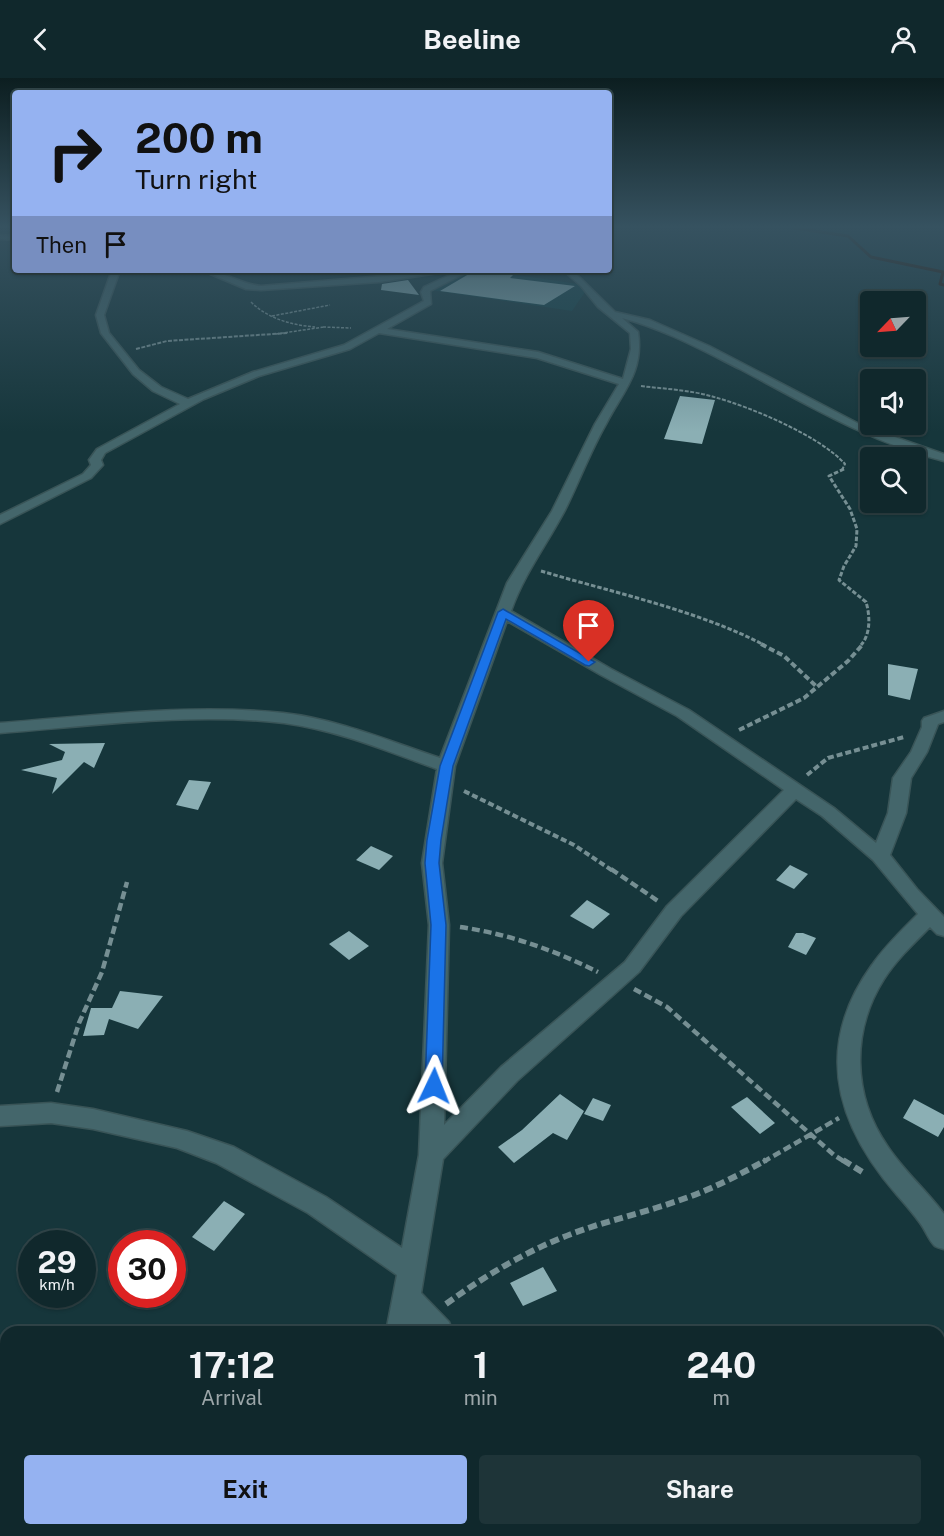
<!DOCTYPE html>
<html lang="en">
<head>
<meta charset="utf-8">
<style>
	body { margin:0; font-family:"Public Sans",sans-serif; background:#1e3438; color:#f1f3f6; height:100vh; display:flex; flex-direction:column; font-size:22px; white-space:nowrap }
	* { box-sizing:border-box; margin:0 }
	p { font-size:20px; color:#9ca6a9 }
	.icon { flex:none; width:33px; height:33px; fill:none; stroke:currentColor; stroke-width:2; stroke-linecap:round; stroke-linejoin:round }
	.map { position:relative; flex:1; overflow:hidden }
	.details { position:absolute; left:0px; top:1248px; width:945px; height:210px; display:flex; flex-direction:column; background:#10282c; border-radius:18px 18px 0 0; box-shadow:0 2px 4px #0004,0 0 0 2px #304448 }
	.details>* { flex:none }
	.top-card { position:absolute; left:12px; top:12px; width:600px; height:183px; border-radius:6px; box-shadow:0 2px 4px #0004,0 0 0 2px #304448; background:#95b2f1; color:#111; overflow:hidden }
	.needle { width:39px; rotate:245deg }
	.controls { position:absolute; left:860px; top:213px; display:grid; gap:12px }
	.controls a { display:grid; place-items:center; width:66px; height:66px; border-radius:6px; background:#10282c; box-shadow:0 2px 4px #0004,0 0 0 2px #304448; font-size:30px }
	.speed { position:absolute; left:18px; top:1152px; display:flex; gap:12px; font-size:30px; font-weight:700; text-align:center }
	.speed>* { display:grid; place-content:center; width:78px; height:78px; border-radius:50%; background:#10282c; box-shadow:0 2px 4px #0004,0 0 0 2px #304448; line-height:1 }
	.speed small { font-size:15px; font-weight:400 }
	.speed .limit { border:9px solid #d22; background:#fff; color:#111 }
	.pin { position:absolute; display:grid; place-items:center; width:51px; height:51px; color:#fff; margin:-62px -26px; border-radius:50% 50% 50% 0; rotate:-45deg; box-shadow:0 0 6px #0007 }
	.pin .icon { rotate:45deg }
	.me { position:absolute; width:66px; margin:-33px; rotate:2deg; stroke-linejoin:round; filter:drop-shadow(0 0 4px #0008) }
	.turn { display:flex; align-items:center; gap:21px; height:126px; padding:0 24px; font-size:27px }
	.turn .icon { width:78px; height:78px; stroke-width:2.5 }
	.turn b { display:block; font-size:42px; line-height:51px }
	.then { display:flex; align-items:center; height:57px; padding:0 24px; background:#0003; gap:12px; font-size:22px }
	.eta { display:flex; justify-content:space-evenly; align-items:center; height:102px; text-align:center }
	.eta b { font-size:36px; font-weight:700; line-height:42px }
	.button { display:flex; gap:12px; margin-top:auto; padding:12px 24px }
	.button a { flex:1; height:69px; border-radius:6px; background:#95b2f1; color:#111; font-size:24px; font-weight:700; line-height:69px; text-align:center }
	.button a+a { background:#1e3438; color:#f1f3f6 }
	header { display:flex; justify-content:space-between; align-items:center; height:78px; padding:0 24px; background:#10282c; font-size:27px; font-weight:700 }
	.map>svg:first-child { display:block }
	.built { fill:#144147 }
	.lines { fill:none; stroke-linecap:round; stroke-linejoin:round }
	.stream { stroke:#280e01; stroke-width:3 }
	.building { fill:#8bafb4 }
	.street-casing { stroke:#395457; stroke-width:3 }
	.path-far5 { stroke:#768f93; stroke-width:1.5; stroke-dasharray:3 1.5; stroke-linecap:butt }
	.path-far4 { stroke:#768f93; stroke-width:2; stroke-dasharray:4 1.5; stroke-linecap:butt }
	.path-far3 { stroke:#768f93; stroke-width:3; stroke-dasharray:4.5 2; stroke-linecap:butt }
	.path-far2 { stroke:#768f93; stroke-width:4; stroke-dasharray:6 3; stroke-linecap:butt }
	.path-far1 { stroke:#768f93; stroke-width:4.5; stroke-dasharray:8 4; stroke-linecap:butt }
	.path { stroke:#768f93; stroke-width:6; stroke-dasharray:9 4.5; stroke-linecap:butt }
	.street { fill:#44666b; fill-rule:evenodd }
	.route { fill:#1a73e8; stroke:#114b97; stroke-width:1.5 }
</style>
</head>
<body>
<header><svg class="icon" aria-label="back" viewBox="0 0 24 24"><path d="M15 5l-7 7 7 7"/></svg>Beeline<svg class="icon" aria-label="person" viewBox="0 0 24 24"><circle cx="12" cy="8" r="4"/><path d="M4 21q1-7 8-7t8 7"/></svg></header>
<div class="map">
<svg width="944" height="1458" viewBox="0 0 944 1458">
	<rect width="100%" height="100%" fill="#16363b"/>
	<path class="built" d="M469 192H482L592 208 587 211 572 233 430 212Z"/>
	<g class="lines">
		<path class="stream" d="M794 150 848 158 871 179 943 194 940 206 944 207"/>
	</g>
	<path class="building" d="M474 193 513 197 510 200 575 208 544 227 440 213Z
		M408 202 419 217 381 212 382 206Z
		M680 318 715 322 702 366 664 361Z
		M888 586 918 591 910 622 888 617Z
		M105 665 94 690 84 684 52 716 57 700 21 692 62 682 65 674 49 666Z
		M189 702 211 704 198 732 176 727Z
		M371 768 393 778 379 792 356 782Z
		M790 787 808 796 794 811 776 802Z
		M587 822 610 836 593 851 570 838Z
		M349 853 369 868 349 882 329 866Z
		M796 855H803L816 860 806 877 788 869Z
		M120 913 163 918 138 951 109 941 104 957 83 958 91 930H112Z
		M560 1016 584 1033 567 1062 553 1055 514 1085 498 1069 522 1052Z
		M747 1019 775 1045 760 1056 731 1029Z
		M593 1020 611 1027 603 1043 584 1036Z
		M914 1021 944 1037V1049L938 1059 903 1040Z
		M224 1123 245 1136 214 1173 192 1159Z
		M543 1189 557 1213 523 1228 510 1205Z"/>
	<g class="lines">
		<g class="street-casing">
			<path id="street" d="M0 157 15 158V162L0 161Z
				M112 192H120L104 237 109 255 139 292 161 309 188 321 253 294 344 267 424 223 421 214 424 209 461 192H471L430 213 431 226 387 251 538 274 623 301 631 271 630 255 598 229 581 208 563 192H572L615 234 650 242 709 268 863 348 944 376V383C871 365 806 326 740 291 702 272 664 251 622 240L638 254C644 294 623 313 606 346 590 374 579 404 565 432 547 466 524 496 511 533L611 591 689 632 834 730 876 765 888 735 893 700 911 674 922 649V643L924 640 944 633V644L938 646 927 674 911 700 906 735 890 777 917 811 944 839V858L937 856 930 849C914 865 897 881 884 901 851 953 852 1018 888 1069 904 1093 927 1113 944 1136V1171C941 1170 938 1170 935 1168 929 1163 925 1151 920 1145 913 1135 905 1126 897 1117 835 1046 813 969 872 887 885 868 902 852 918 836L873 782 822 738 796 721 681 838 639 894 517 1003 443 1081 421 1215 449 1244 453 1254H420L415 1248 414 1254H386L397 1197 308 1135 216 1085 177 1070 93 1051 51 1045 0 1048V1028L51 1025 93 1031 187 1053 234 1069 326 1119 402 1170 419 1077 429 847 422 785 437 691C387 673 337 652 284 645 192 634 92 648 0 655V645C94 638 189 625 283 635 337 641 389 663 440 680L507 505 552 433 595 346 619 306 537 280 379 255 350 271 259 298 204 321 105 375 101 382 103 387 91 400 0 446V437L83 396 91 387 89 382 97 371 180 326 153 313 133 296 101 255 96 237ZM507 543 601 597 677 638 784 712 667 828 625 884 501 989 444 1047 449 847 442 785 455 688Z
				M201 192C222 192 240 206 261 208L458 192 379 204 261 212 246 211Z
				M492 192H504L500 194Z
				M944 1301V1351L939 1353V1303Z
				M939 1377 944 1379V1449L939 1447Z
				M340 1452H372L371 1458H339Z
				M623 1452H660L663 1458H626Z"/>
		</g>
		<path class="path-far5" d="M251 224C268 241 292 247 315 249
			M272 238 330 227
			M323 249 351 250
			M276 256 324 249"/>
		<path class="path-far4" d="M136 271 167 263 288 255
			M641 308C665 311 691 312 714 319 751 329 820 358 845 386L842 392"/>
		<path class="path-far3" d="M844 391 829 398 850 431 857 451 856 468 844 488 839 502 866 524C870 537 871 556 861 567
			M541 493C611 514 700 533 764 567"/>
		<path class="path-far2" d="M761 566 784 578 816 608
			M739 652 804 620 848 583 863 566
			M807 697 828 680 904 659
			M464 713 574 767 613 793"/>
		<path class="path-far1" d="M611 791 658 823
			M460 849C509 856 554 872 598 894
			M634 911 667 929 834 1077 845 1084
			M57 1014 79 945 102 894 127 804
			M763 1084 839 1040"/>
		<path class="path" d="M843 1082 864 1095
			M446 1226C486 1197 528 1172 574 1155 609 1142 647 1134 683 1121 712 1111 739 1097 766 1082"/>
		<use href="#street" class="street"/>
	</g>
	<linearGradient id="sky" x2="0" y2="1"><stop stop-color="#0c1e20"/><stop offset="0.42" stop-color="#365260"/><stop offset="1" stop-color="#365260" stop-opacity="0"/></linearGradient>
	<rect width="944" height="354" fill="url(#sky)"/>
	<path class="route" d="M503 531 595 584 589 588 585 587 506 541 453 688 441 762 439 785 446 847 442 1008 440 1013 434 1015 427 1013 425 1008 431 847 425 785 427 762 440 688 498 534Z"/>
</svg>
<div class="controls">
<a><svg class="needle" viewBox="-14 -14 28 28"><path d="M0-13l5 13h-10z" fill="#e53935"/><path d="M0 13l5-13h-10z" fill="#9ca6a9"/></svg></a>
<a><svg class="icon" aria-label="sound" viewBox="0 0 24 24"><path d="M4 9h4l5-4v14l-5-4H4zM17 9q2 3 0 6"/></svg></a>
<a><svg class="icon" aria-label="search" viewBox="0 0 24 24"><circle cx="10" cy="10" r="6"/><path d="M15 15l6 6"/></svg></a>
</div>
<div class="speed"><div>29<small>km/h</small></div><div class="limit">30</div></div>
<div class="pin" style="left:589px;top:584px;background:#d93025"><svg class="icon" aria-label="arrive" viewBox="0 0 24 24"><path d="M6 21V4h12l-3 4 3 4H6"/></svg></div>
<svg class="me" style="left:434px;top:1008px" viewBox="-20 -20 40 40"><path d="M0-17L14 15 0 8-14 15z" fill="#1a73e8" stroke="#fff" stroke-width="4"/></svg>
<div class="top-card">
<div class="turn"><svg class="icon" aria-label="right" viewBox="0 0 24 24"><path d="M7 20v-9h11M14 6l5 5-5 5"/></svg><div><b>200 m</b>Turn right</div></div>
<div class="then">Then<svg class="icon" aria-label="arrive" viewBox="0 0 24 24"><path d="M6 21V4h12l-3 4 3 4H6"/></svg></div>
</div>
<section class="details">
<div class="eta">
<div><b>17:12</b><p>Arrival</p></div>
<div><b>1</b><p>min</p></div>
<div><b>240</b><p>m</p></div>
</div>
<div class="button"><a>Exit</a><a>Share</a></div>
</section>
</div>
</body>
</html>
